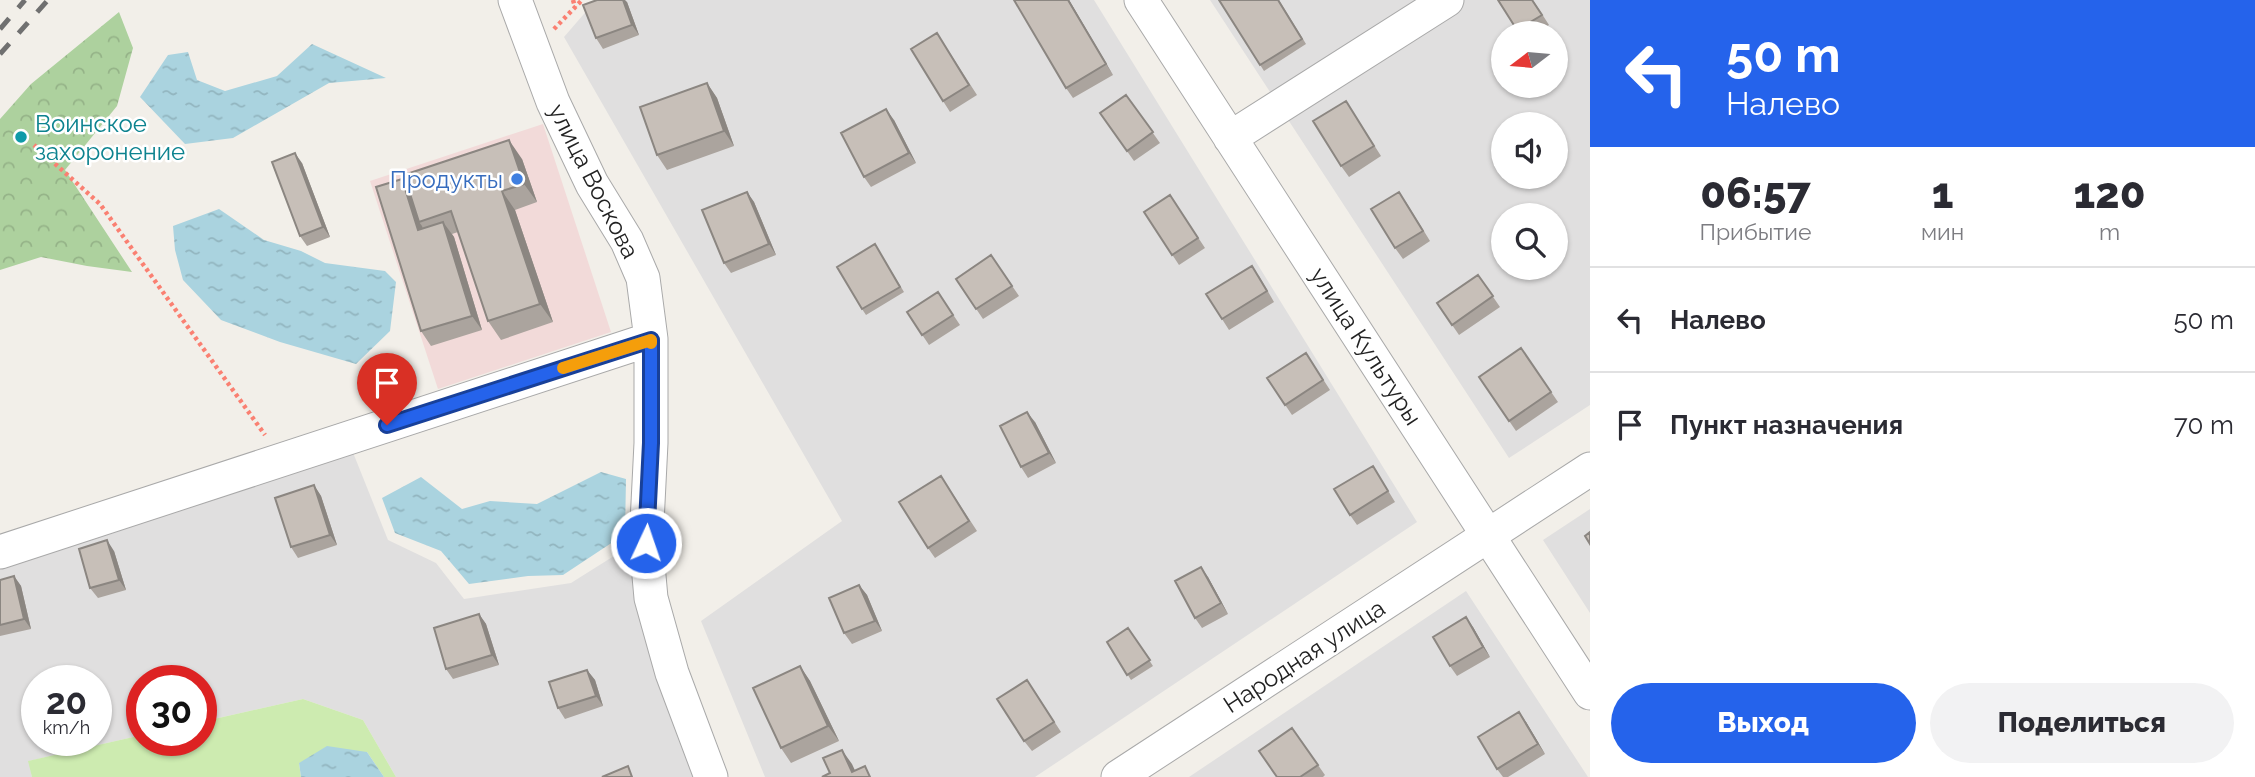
<!DOCTYPE html>
<html lang="ru">
<head>
<meta charset="utf-8">
<style>
	body { margin:0; font-family:Raleway,sans-serif; background:#f2f2f3; color:#2b2b33; height:100vh; display:flex; flex-direction:column; font-size:26px; white-space:nowrap }
	* { box-sizing:border-box; margin:0 }
	p { font-size:23px; color:#7c7c81 }
	.icon { flex:none; width:38px; height:38px; fill:none; stroke:currentColor; stroke-width:2; stroke-linecap:round; stroke-linejoin:round }
	.map { position:relative; flex:1; overflow:hidden }
	.sheet { display:flex; flex-direction:column; background:#fff; width:665px }
	.sheet>* { flex:none }
	.banner { background:#2563eb; color:#fff; overflow:hidden }
	.needle { width:46px; rotate:254deg }
	.tools { position:absolute; left:1491px; top:21px; display:grid; gap:14px }
	.tools a { display:grid; place-items:center; width:77px; height:77px; border-radius:50%; background:#fff; box-shadow:0 2px 5px #0004; font-size:35px }
	.speed { position:absolute; left:21px; top:665px; display:flex; gap:14px; font-size:35px; font-weight:700; text-align:center }
	.speed>* { display:grid; place-content:center; width:91px; height:91px; border-radius:50%; background:#fff; box-shadow:0 2px 5px #0004; line-height:1 }
	.speed small { font-size:18px; font-weight:400 }
	.speed .limit { border:10px solid #d22; background:#fff; color:#111 }
	.pin { position:absolute; display:grid; place-items:center; width:60px; height:60px; color:#fff; margin:-72px -30px; border-radius:50% 50% 50% 0; rotate:-45deg; box-shadow:0 0 7px #0007 }
	.pin .icon { rotate:45deg }
	.me { position:absolute; width:77px; margin:-38px; rotate:3deg; stroke-linejoin:round; filter:drop-shadow(0 0 5px #0008) }
	.turn { display:flex; align-items:center; gap:24px; height:147px; padding:0 21px; font-size:32px }
	.turn .icon { width:91px; height:91px; stroke-width:2.5 }
	.turn b { display:block; font-size:49px; line-height:60px }
	.eta { display:flex; justify-content:space-evenly; align-items:center; height:119px; text-align:center }
	.eta b { font-size:42px; font-weight:800; line-height:49px }
	.cta { display:flex; gap:14px; margin-top:auto; padding:14px 21px }
	.cta a { flex:1; height:80px; border-radius:42px; background:#2563eb; color:#fff; font-size:28px; font-weight:800; line-height:80px; text-align:center }
	.cta a+a { background:#f2f2f3; color:#2b2b33 }
	ul { padding:0; list-style:none }
	li { display:flex; align-items:center; gap:21px; height:105px; padding:0 21px; border-top:2px solid #e1e1e2 }
	li div { flex:1 }
	li b { display:block; font-size:26px }
	li em { font-style:normal }
	main { display:flex; flex:1; min-height:0 }
	.map>svg:first-child { display:block }
	.residential { fill:#e0dfdf; fill-rule:evenodd }
	.commercial { fill:#f2dad9 }
	.grass { fill:#cdebb0 }
	.forest { fill:url(#forest-crowns) }
	.water { fill:url(#water-ripples) }
	.lines { fill:none; stroke-linecap:round; stroke-linejoin:round }
	.minor-casing { stroke:#a9a9a9; stroke-width:35 }
	.path { stroke:#fa8072; stroke-width:4.5; stroke-dasharray:3.5 3.5; stroke-linecap:butt }
	.minor { stroke:#fff; stroke-width:33 }
	.rail { stroke:#707070; stroke-width:5; stroke-dasharray:14 14; stroke-linecap:butt }
	.wall { fill:#aba49e }
	.shaded-wall { fill:#8b8681 }
	.building { fill:#c7bfb8; stroke:#8b8681; stroke-width:2 }
	.route-casing { stroke:#184099; stroke-width:18 }
	.route { stroke:#2563eb; stroke-width:12 }
	.slow { stroke:#f59e0b; stroke-width:12 }
	.culture-dot { fill:#0f9aa8; stroke:#fff; stroke-width:2.5 }
	.shop-dot { fill:#3f7fe0; stroke:#fff; stroke-width:2.5 }
	.labels { text-anchor:middle; dominant-baseline:central; stroke-width:5; stroke-linejoin:round; paint-order:stroke }
	.culture-label { font-size:24px; fill:#0d838f; stroke:#fff; text-anchor:start }
	.shop-label { font-size:24px; fill:#366cbe; stroke:#fff; text-anchor:end }
	.street-label { font-size:24px; fill:#222; stroke:#fff }
</style>
</head>
<body>
<main>
<div class="map">
<svg width="1590" height="777" viewBox="0 0 1590 777">
	<defs>
		<pattern id="forest-crowns" width="20" height="18" patternUnits="userSpaceOnUse" patternTransform="scale(1.75)"><rect width="20" height="18" fill="#add19e"/><path d="M2 6a3 3 0 1 1 6 0M12 15a3 3 0 1 1 6 0" fill="none" stroke="#95b388"/></pattern>
		<pattern id="water-ripples" width="26" height="14" patternUnits="userSpaceOnUse" patternTransform="scale(1.75)"><rect width="26" height="14" fill="#aad3df"/><path d="M2 4q2-2 4 0t4 0M15 11q2-2 4 0t4 0" fill="none" stroke="#92b5bf"/></pattern>
	</defs>
	<rect width="100%" height="100%" fill="#f2efe9"/>
	<path class="residential" d="M596 0H1094L1417 522 1035 777H765L701 621 842 521 564 37Z
		M1210 0H1590V405L1509 458ZM1503 33H1556V86H1503ZM1503 124H1556V177H1503ZM1503 215H1556V268H1503Z
		M350 445 388 540 436 563 464 599 571 583 633 544 697 777H396L363 720 303 699 201 722V681H142V735L29 761 32 777H0V562ZM37 681H96V740H37Z
		M1590 509V613L1543 540Z
		M1466 591 1588 777H1189Z"/>
	<path class="commercial" d="M543 124 611 332 438 389 370 181Z"/>
	<path class="grass" d="M303 699 363 720 396 777H384L367 752 299 763 301 777H32L28 761 142 735V740H201V722Z"/>
	<path class="forest" d="M119 12 133 48 117 106 65 170 132 272 87 266 41 257 0 270V119L31 84Z"/>
	<path class="water" d="M312 44 386 78 329 83 233 138 185 144 140 97 168 55 188 52 197 80 225 91 277 76Z
		M219 209 264 240 301 251 325 263 385 271 396 282 390 331 356 364 280 342 221 320 183 280 175 250 173 226Z
		M601 472 626 479 625 534 563 575 528 576 469 584 441 551 395 533 382 498 421 477 462 509 490 501 537 504Z
		M327 746 367 752 384 777H301L299 763Z"/>
	<g class="lines">
		<g class="minor-casing">
			<path id="minor" d="M515 0 553 102 592 184 627 241 643 278 651 339V443L646 543 651 598 672 673 711 777
				M1141 0 1590 693
				M1230 138 1447 0
				M0 552 651 339
				M1118 777 1590 469"/>
		</g>
		<path class="path" d="M573 0 575 7
			M554 29 582 0
			M34 145 100 204 265 435"/>
		<use href="#minor" class="minor"/>
		<path class="rail" d="M0 29 25 0
			M0 54 48 0"/>
	</g>
	<path class="wall" d="M1014 0H1069L1113 75 1073 98 1066 88Z
		M1219 0H1279L1306 44 1264 71Z
		M1498 0H1533L1549 25 1536 33H1520Z
		M627 2 639 35 603 49 596 38Z
		M937 33 977 95 950 112 943 101Z
		M707 83 717 98 734 146 667 170 657 155Z
		M1126 95 1160 143 1134 161 1100 113Z
		M1346 101 1381 156 1349 177 1341 166Z
		M894 120 916 163 871 187 864 177Z
		M522 159 537 202 515 210 553 322 501 340 488 321 458 232 452 234 454 237 482 330 431 346 421 331 402 179 408 188Z
		M302 163 330 237 307 246 300 236Z
		M747 192 754 202 776 255 731 273 724 263Z
		M1170 195 1205 248 1179 265 1144 212Z
		M1406 202 1430 241 1403 259 1395 248Z
		M875 244 904 292 866 315 862 309Z
		M991 255 1019 296 983 319 956 279Z
		M1478 275 1500 307 1459 335 1437 303Z
		M1259 276 1274 302 1229 330 1222 319Z
		M938 292 960 325 929 345 907 312Z
		M1521 348 1558 402 1516 431 1479 377Z
		M1306 353 1330 390 1292 415 1267 378Z
		M1035 422 1056 463 1028 478 1021 467Z
		M1373 466 1395 502 1357 525 1350 515Z
		M941 476 977 531 935 558 928 548Z
		M314 485 321 496 337 545 298 558 291 547Z
		M114 551 126 590 98 598 90 588Z
		M14 576 21 586 31 629 0 636V580Z
		M1208 577 1228 614 1202 628 1195 618Z
		M859 585 867 595 882 631 852 644 844 633Z
		M479 614 486 624 499 665 453 679 446 669Z
		M1473 627 1490 657 1457 676 1450 666Z
		M1128 628 1153 666 1131 680 1107 642Z
		M800 666 810 681 839 741 791 763 781 748Z
		M587 670 595 680 603 706 565 719 558 708Z
		M1034 690 1061 732 1032 751 1024 741Z
		M1526 722 1545 754 1508 777H1503L1497 769Z
		M1292 728 1325 775 1323 777H1277Z"/>
	<path class="shaded-wall" d="M623 0H625L627 2 639 35 632 25Z
		M1068 0H1069L1113 75 1106 64Z
		M707 83 717 98 734 146 724 131Z
		M886 109 894 120 916 163 909 153Z
		M509 140 522 159 537 202 524 184Z
		M295 153 302 163 330 237 323 227Z
		M402 179 412 194 419 222 422 226 428 245 418 230Z
		M502 191 515 210 553 322 540 304Z
		M747 192 754 202 776 255 769 244Z
		M443 222 454 237 482 330 472 316Z
		M1027 412 1035 422 1056 463 1049 453Z
		M314 485 321 496 337 545 330 535Z
		M107 540 114 551 126 590 119 580Z
		M1201 567 1208 577 1228 614 1221 603Z
		M14 576 21 586 31 629 24 619Z
		M859 585 867 595 882 631 875 621Z
		M479 614 486 624 499 665 492 655Z
		M1466 617 1473 627 1490 657 1483 647Z
		M800 666 810 681 839 741 828 726Z
		M587 670 595 680 603 706 596 696Z
		M1519 712 1526 722 1545 754 1538 744Z
		M842 750 852 764 858 777 852 772Z"/>
	<path class="building" d="M597 0H623L632 25 596 38 583 5Z
		M1014 0H1068L1106 64 1066 88Z
		M1219 0H1278L1302 39 1260 65Z
		M1498 0H1532L1542 15 1517 30Z
		M937 33 969 85 943 101 911 49Z
		M707 83 724 131 657 155 640 107Z
		M1126 95 1153 132 1127 151 1100 113Z
		M1346 101 1374 146 1341 166 1313 121Z
		M886 109 909 153 864 177 841 133Z
		M509 140 524 184 502 191 540 304 488 321 451 211 419 222 404 175Z
		M295 153 323 227 300 236 272 162Z
		M402 179 418 230 443 222 472 316 421 331 376 187Z
		M747 192 769 244 724 263 702 210Z
		M1399 192 1423 231 1395 248 1371 209Z
		M1170 195 1198 238 1172 255 1144 212Z
		M875 244 900 287 862 309 837 267Z
		M991 255 1012 286 976 309 956 279Z
		M1252 266 1267 291 1222 319 1206 294Z
		M1478 275 1493 296 1452 325 1437 303Z
		M938 292 953 315 922 335 907 312Z
		M1521 348 1551 392 1509 421 1479 377Z
		M1306 353 1323 380 1285 405 1267 378Z
		M1027 412 1049 453 1021 467 1000 426Z
		M1373 466 1388 491 1350 515 1334 489Z
		M941 476 969 521 928 548 899 502Z
		M314 485 330 535 291 547 275 498Z
		M1590 532V544L1585 536Z
		M107 540 119 580 90 588 79 549Z
		M1201 567 1221 603 1195 618 1175 581Z
		M14 576 24 619 0 625V580Z
		M859 585 875 621 844 633 829 598Z
		M479 614 492 655 446 669 434 628Z
		M1466 617 1483 647 1450 666 1433 637Z
		M1128 628 1150 660 1127 675 1107 642Z
		M800 666 828 726 781 748 753 688Z
		M587 670 596 696 558 708 549 682Z
		M1027 680 1054 722 1024 741 997 699Z
		M1519 712 1538 744 1497 769 1478 737Z
		M1292 728 1318 765 1300 777H1277L1259 751Z
		M842 750 852 772 865 766 870 777H822L830 773 823 758Z
		M628 766 632 777H602Z"/>
	<g class="lines">
		<g class="route-casing">
			<path id="route" d="M387 425 651 340V443L646 543"/>
		</g>
		<use href="#route" class="route"/>
		<path class="slow" d="M563 368 651 340V343"/>
	</g>
	<circle class="culture-dot" cx="21" cy="137" r="7"/>
	<circle class="shop-dot" cx="517" cy="179" r="7"/>
	<g class="labels">
		<g class="culture-label">
			<text x="35" y="123">Воинское<tspan x="35" dy="28">захоронение</tspan></text>
		</g>
		<g class="shop-label">
			<text x="503" y="179">Продукты</text>
		</g>
		<g class="street-label">
			<text transform="translate(594 181) rotate(63)">улица Воскова</text>
			<text transform="translate(1366 346) rotate(57)">улица Культуры</text>
			<text transform="translate(1304 656) rotate(-33)">Народная улица</text>
		</g>
	</g>
</svg>
<div class="tools">
<a><svg class="needle" viewBox="-14 -14 28 28"><path d="M0-13l5 13h-10z" fill="#e53935"/><path d="M0 13l5-13h-10z" fill="#7c7c81"/></svg></a>
<a><svg class="icon" aria-label="sound" viewBox="0 0 24 24"><path d="M4 9h4l5-4v14l-5-4H4zM17 9q2 3 0 6"/></svg></a>
<a><svg class="icon" aria-label="search" viewBox="0 0 24 24"><circle cx="10" cy="10" r="6"/><path d="M15 15l6 6"/></svg></a>
</div>
<div class="speed"><div>20<small>km/h</small></div><div class="limit">30</div></div>
<div class="pin" style="left:387px;top:425px;background:#d93025"><svg class="icon" aria-label="arrive" viewBox="0 0 24 24"><path d="M6 21V4h12l-3 4 3 4H6"/></svg></div>
<svg class="me" style="left:646px;top:543px" viewBox="-20 -20 40 40"><circle r="17" fill="#2563eb" stroke="#fff" stroke-width="3"/><path d="M0-11L8 9 0 5-8 9z" fill="#fff"/></svg>
</div>
<section class="sheet">
<div class="banner">
<div class="turn"><svg class="icon" aria-label="left" viewBox="0 0 24 24"><path d="M17 20v-9H6M10 6l-5 5 5 5"/></svg><div><b>50 m</b>Налево</div></div>
</div>
<div class="eta">
<div><b>06:57</b><p>Прибытие</p></div>
<div><b>1</b><p>мин</p></div>
<div><b>120</b><p>m</p></div>
</div>
<ul>
<li><svg class="icon" aria-label="left" viewBox="0 0 24 24"><path d="M17 20v-9H6M10 6l-5 5 5 5"/></svg><div><b>Налево</b></div><em>50 m</em></li>
<li><svg class="icon" aria-label="arrive" viewBox="0 0 24 24"><path d="M6 21V4h12l-3 4 3 4H6"/></svg><div><b>Пункт назначения</b></div><em>70 m</em></li>
</ul>
<div class="cta"><a>Выход</a><a>Поделиться</a></div>
</section>
</main>
</body>
</html>
